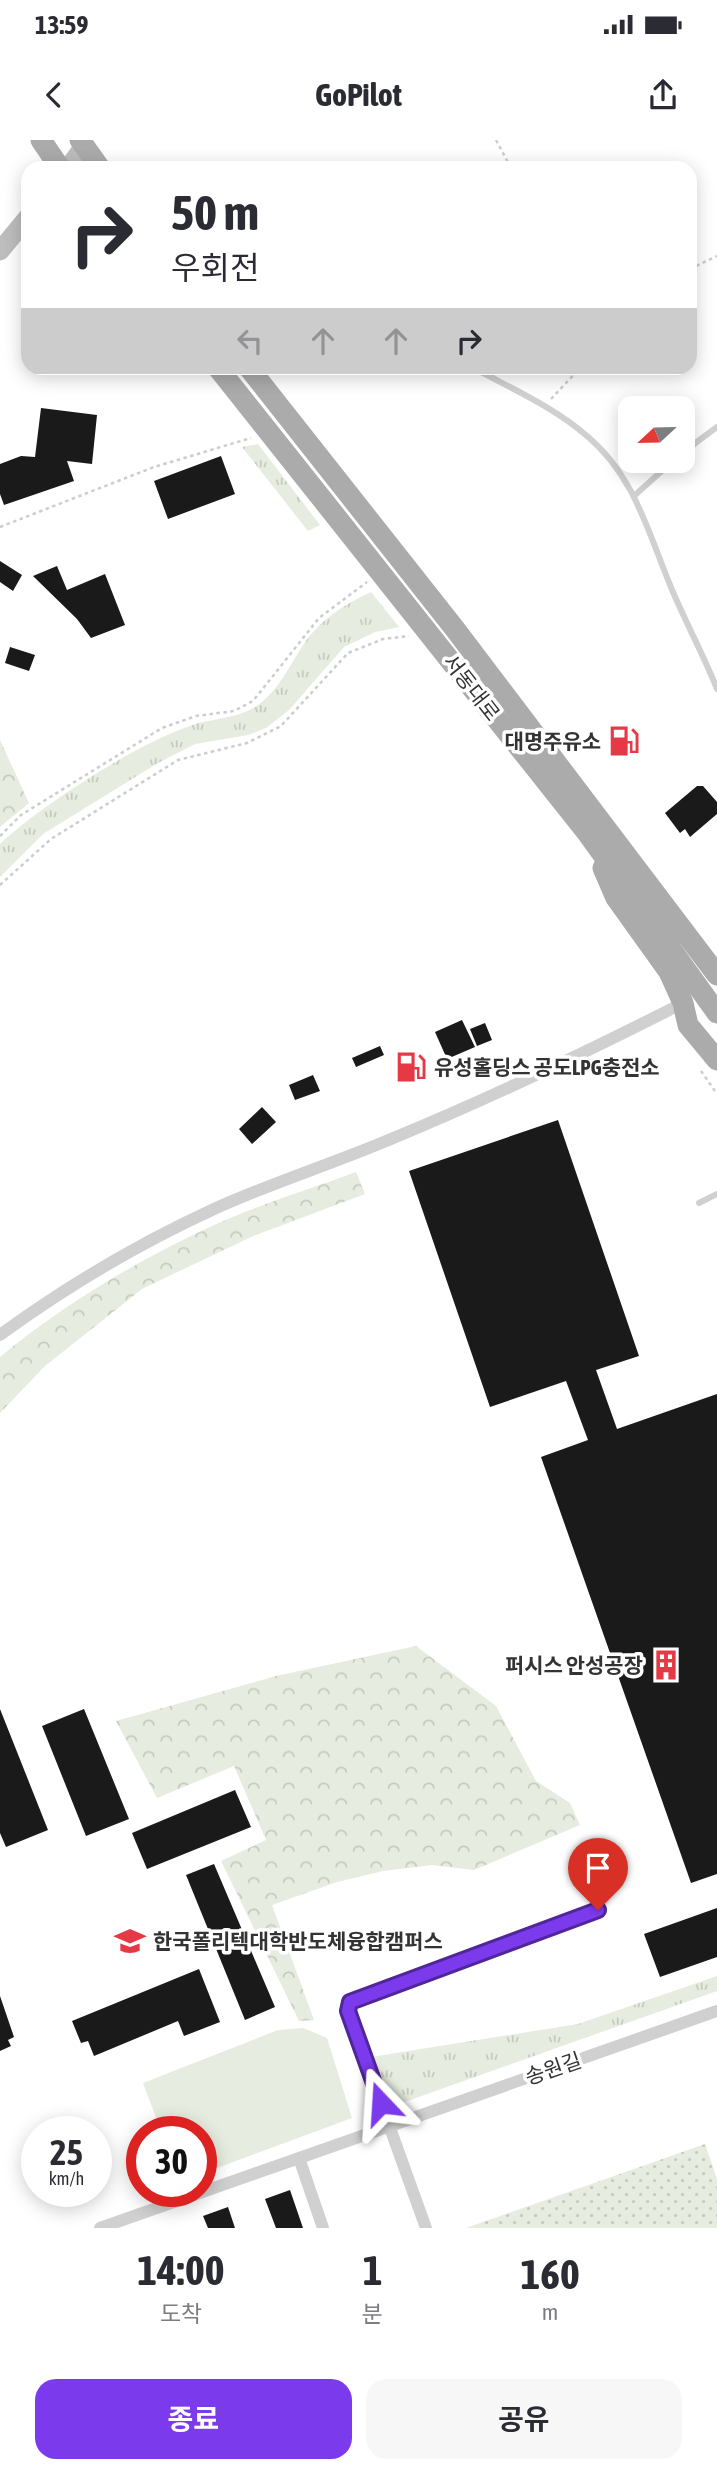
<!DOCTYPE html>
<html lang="ko">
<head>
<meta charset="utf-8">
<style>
	body { margin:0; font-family:"Asap Condensed","Noto Sans KR",sans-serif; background:#f7f7f7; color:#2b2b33; height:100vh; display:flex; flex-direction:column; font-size:26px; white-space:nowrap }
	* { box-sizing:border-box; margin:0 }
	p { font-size:23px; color:#7c7c81 }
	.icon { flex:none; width:38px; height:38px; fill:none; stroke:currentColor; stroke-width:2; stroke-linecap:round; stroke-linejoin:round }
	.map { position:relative; height:2088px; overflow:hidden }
	.details { display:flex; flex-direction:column; background:#fff; flex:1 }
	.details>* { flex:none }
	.top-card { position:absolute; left:21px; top:21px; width:676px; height:214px; border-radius:21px; box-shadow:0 4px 18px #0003; background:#fff; color:#2b2b33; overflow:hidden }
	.needle { width:46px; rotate:248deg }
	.tools { position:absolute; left:618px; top:256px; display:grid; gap:14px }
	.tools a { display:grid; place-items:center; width:77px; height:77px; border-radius:14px; background:#fff; box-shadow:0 4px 18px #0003; font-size:35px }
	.speed { position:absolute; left:21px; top:1976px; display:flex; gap:14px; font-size:35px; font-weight:700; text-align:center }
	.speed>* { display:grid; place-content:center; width:91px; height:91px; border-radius:50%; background:#fff; box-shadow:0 4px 18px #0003; line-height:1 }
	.speed small { font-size:18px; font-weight:400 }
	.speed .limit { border:10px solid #d22; background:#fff; color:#111 }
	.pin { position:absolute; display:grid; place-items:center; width:60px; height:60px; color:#fff; margin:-72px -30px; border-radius:50% 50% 50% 0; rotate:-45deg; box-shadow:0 0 7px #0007 }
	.pin .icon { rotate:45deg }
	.me { position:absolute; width:77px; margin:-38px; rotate:340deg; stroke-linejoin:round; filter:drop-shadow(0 0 5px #0008) }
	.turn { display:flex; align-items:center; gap:24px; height:147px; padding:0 35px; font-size:32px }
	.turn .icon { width:91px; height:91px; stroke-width:2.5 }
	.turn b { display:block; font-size:49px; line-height:60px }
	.lanes { display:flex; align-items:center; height:66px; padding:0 35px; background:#0003; justify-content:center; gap:35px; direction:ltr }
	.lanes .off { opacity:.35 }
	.eta { display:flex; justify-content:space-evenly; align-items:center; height:119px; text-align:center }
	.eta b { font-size:42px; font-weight:700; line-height:49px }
	.button { display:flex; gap:14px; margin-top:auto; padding:14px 35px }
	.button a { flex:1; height:80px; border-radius:21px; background:#7c3aed; color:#fff; font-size:28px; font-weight:700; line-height:80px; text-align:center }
	.button a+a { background:#f7f7f7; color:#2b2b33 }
	.status { display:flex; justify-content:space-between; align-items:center; height:49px; padding:0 35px; background:#fff; direction:ltr }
	.status svg { height:19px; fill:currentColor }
	header { display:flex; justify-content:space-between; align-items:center; height:91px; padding:0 35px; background:#fff; font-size:32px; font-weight:700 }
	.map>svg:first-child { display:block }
	.grass { fill:url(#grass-tufts) }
	.forest { fill:url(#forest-crowns) }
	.park { fill:url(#park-dots) }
	.garden { fill:#e6ecdf }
	.building { fill:#1a1a1a }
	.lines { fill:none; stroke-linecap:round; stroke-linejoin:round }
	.path { stroke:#cdcdcd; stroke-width:2.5; stroke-dasharray:3.5 3.5; stroke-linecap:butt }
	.service { stroke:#d0d0d0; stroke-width:6 }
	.minor { stroke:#d0d0d0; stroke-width:12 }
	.secondary { stroke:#bdbdbd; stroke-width:19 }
	.primary { stroke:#ababab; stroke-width:21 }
	.route-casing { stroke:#51269a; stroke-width:18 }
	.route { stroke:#7c3aed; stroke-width:12 }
	.labels { text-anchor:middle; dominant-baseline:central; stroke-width:7; stroke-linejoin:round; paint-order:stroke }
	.street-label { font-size:21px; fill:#333; stroke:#fff }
	.poi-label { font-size:21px; font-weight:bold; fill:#333; stroke:#fff; text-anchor:end }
</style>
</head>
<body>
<div class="status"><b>13:59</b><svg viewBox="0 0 49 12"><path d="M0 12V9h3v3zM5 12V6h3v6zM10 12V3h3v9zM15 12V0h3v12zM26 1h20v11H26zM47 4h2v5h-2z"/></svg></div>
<header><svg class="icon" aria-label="back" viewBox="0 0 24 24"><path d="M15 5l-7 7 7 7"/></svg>GoPilot<svg class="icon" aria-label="share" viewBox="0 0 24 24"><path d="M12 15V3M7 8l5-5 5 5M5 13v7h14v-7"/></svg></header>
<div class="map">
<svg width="717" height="2088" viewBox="0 0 717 2088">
	<defs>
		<pattern id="grass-tufts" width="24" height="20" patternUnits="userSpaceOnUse" patternTransform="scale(1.75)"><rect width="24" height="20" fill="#e6ecdf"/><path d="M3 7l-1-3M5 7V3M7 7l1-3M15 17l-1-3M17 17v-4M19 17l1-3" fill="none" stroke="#c6cbc0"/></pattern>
		<pattern id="forest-crowns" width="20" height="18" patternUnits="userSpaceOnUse" patternTransform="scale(1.75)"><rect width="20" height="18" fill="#e6ecdf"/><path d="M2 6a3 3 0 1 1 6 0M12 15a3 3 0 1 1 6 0" fill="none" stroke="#c6cbc0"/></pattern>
		<pattern id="park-dots" width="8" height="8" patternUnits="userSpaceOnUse" patternTransform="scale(1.75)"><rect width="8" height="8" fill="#e6ecdf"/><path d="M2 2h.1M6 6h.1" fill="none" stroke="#c6cbc0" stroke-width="1.8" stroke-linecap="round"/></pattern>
	</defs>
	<rect width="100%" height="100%" fill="#fff"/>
	<path class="grass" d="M258 304 320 385 308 391 242 307Z
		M371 452 399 487 375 492 344 507 289 570 266 588 248 595 195 604 158 623 43 694 0 737V704C40 666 138 603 190 586 215 577 243 580 264 560 286 541 295 512 314 491 330 473 350 462 371 452Z
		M717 1836V1851L399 1964H387L371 1917 578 1884Z"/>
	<path class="forest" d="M0 600 29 663 0 687Z
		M356 1032 365 1054 251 1097 142 1149 45 1226 0 1273V1217C64 1164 135 1122 210 1087 257 1065 308 1050 356 1032Z
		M416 1506 496 1566 536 1641 570 1663 580 1685 474 1730 432 1725 383 1731 337 1742 272 1765 314 1880 299 1881 221 1721 266 1700 234 1626 157 1658 116 1581 276 1536Z"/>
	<path class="park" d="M705 2004 717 2039V2088H466Z"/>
	<path class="garden" d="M303 1888 327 1898 352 1978 201 2034V1992L161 1991 143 1943 278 1890Z"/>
	<path class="building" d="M41 268 97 275 92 324 67 321 74 341 4 365 0 354V324L21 316 35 317Z
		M221 316 235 354 168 379 154 341Z
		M0 421 22 435 13 451 0 442Z
		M57 426 67 450 105 434 125 485 91 498 77 479 33 436Z
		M10 507 35 515 29 531 5 523Z
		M697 646H703L717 662V674L690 697 685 689 680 693 665 673Z
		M462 880 475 907 447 919 435 892Z
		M485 883 492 900 477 906 470 889Z
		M380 906 384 915 356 927 352 918Z
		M313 935 320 951 295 960 289 945Z
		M262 967 276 982 252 1004 239 989Z
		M558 980 639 1216 596 1230 617 1289 717 1254V1734L691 1743 541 1317 588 1300 566 1241 490 1267 409 1031Z
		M0 1569 48 1690 6 1707 0 1693Z
		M84 1569 129 1679 86 1696 42 1586Z
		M235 1650 251 1687 147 1729 132 1693Z
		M214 1724 275 1867 245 1880 186 1735Z
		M717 1768V1817L660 1837 644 1794Z
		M199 1829 220 1882 184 1896 178 1881 94 1916 88 1901 81 1903 72 1881Z
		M0 1856 14 1897 8 1900 11 1906 0 1911Z
		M290 2050 303 2088H276L265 2059Z
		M228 2067 235 2088H208L203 2076Z"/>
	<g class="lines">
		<path class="path" d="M496 0 511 28
			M690 129 717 116
			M551 259 580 228
			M0 387 154 327 251 298
			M0 696 21 675 162 588 196 576 234 571 253 561 319 478 367 442
			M0 745 51 699 178 620 247 603 281 586 348 513 383 499 409 496
			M701 931 717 954"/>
		<path class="service" d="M474 228C512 249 554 267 587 296 636 337 649 396 673 452 687 485 704 516 717 549
			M682 313 717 287
			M635 355 674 320
			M699 1063 717 1054"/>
		<path class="minor" d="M0 1195C67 1146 138 1104 214 1069 271 1043 332 1024 391 999 490 958 587 912 683 863
			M299 2018 323 2088
			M100 2088 717 1871
			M426 2088 348 1871 350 1862 598 1770"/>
		<path class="secondary" d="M68 28 84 6
			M0 111 28 77"/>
		<path class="primary" d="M41 0 60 28
			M80 0 100 28
			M218 228 588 694 717 873
			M249 228 455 489 717 835
			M603 728 616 758 669 832 683 863 688 885 717 920"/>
	</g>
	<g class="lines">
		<g class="route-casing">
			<path id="route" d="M381 1963 348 1871 350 1862 598 1770"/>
		</g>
		<use href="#route" class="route"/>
	</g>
	<defs>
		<g id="fuel-bare" transform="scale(2.415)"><path d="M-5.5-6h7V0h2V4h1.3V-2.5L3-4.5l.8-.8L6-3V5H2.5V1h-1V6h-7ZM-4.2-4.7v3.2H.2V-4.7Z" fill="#e63946" stroke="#fff" stroke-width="2.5" paint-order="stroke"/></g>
		<g id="building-bare" transform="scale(2.415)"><path d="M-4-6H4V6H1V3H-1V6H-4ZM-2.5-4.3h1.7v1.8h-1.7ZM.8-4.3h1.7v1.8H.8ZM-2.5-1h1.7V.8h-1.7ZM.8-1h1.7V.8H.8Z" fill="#e63946" stroke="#fff" stroke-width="2.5" paint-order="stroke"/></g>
		<g id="university-bare" transform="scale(2.415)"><path d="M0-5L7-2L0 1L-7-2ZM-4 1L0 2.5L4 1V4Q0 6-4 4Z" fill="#e63946" stroke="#fff" stroke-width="2.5" paint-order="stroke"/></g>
	</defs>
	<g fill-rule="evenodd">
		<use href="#fuel-bare" x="624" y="601"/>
		<use href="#fuel-bare" x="411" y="927"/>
		<use href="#building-bare" x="666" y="1525"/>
		<use href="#university-bare" x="130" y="1801"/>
	</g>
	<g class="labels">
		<g class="street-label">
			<text transform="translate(472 547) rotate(52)">서동대로</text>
			<text transform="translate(553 1928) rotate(-19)">송원길</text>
		</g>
		<g class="poi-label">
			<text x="601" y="601">대명주유소</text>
			<text x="434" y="927" text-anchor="start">유성홀딩스 공도LPG충전소</text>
			<text x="643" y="1525">퍼시스 안성공장</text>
			<text x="153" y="1801" text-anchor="start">한국폴리텍대학반도체융합캠퍼스</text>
		</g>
	</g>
</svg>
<div class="tools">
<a><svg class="needle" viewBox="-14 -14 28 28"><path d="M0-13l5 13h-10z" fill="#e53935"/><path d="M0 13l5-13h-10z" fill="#7c7c81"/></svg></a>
</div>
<div class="speed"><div>25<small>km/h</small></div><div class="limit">30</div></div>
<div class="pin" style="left:598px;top:1770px;background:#d93025"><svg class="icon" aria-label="arrive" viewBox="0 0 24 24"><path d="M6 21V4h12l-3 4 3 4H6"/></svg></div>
<svg class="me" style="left:381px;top:1963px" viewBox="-20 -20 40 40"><path d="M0-17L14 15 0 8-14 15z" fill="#7c3aed" stroke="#fff" stroke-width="4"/></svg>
<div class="top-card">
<div class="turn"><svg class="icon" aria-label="right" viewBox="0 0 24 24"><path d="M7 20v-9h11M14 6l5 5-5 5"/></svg><div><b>50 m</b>우회전</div></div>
<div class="lanes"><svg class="icon off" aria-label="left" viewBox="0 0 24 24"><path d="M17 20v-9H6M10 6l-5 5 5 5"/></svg><svg class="icon off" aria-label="ahead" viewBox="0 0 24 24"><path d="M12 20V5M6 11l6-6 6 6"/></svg><svg class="icon off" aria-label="ahead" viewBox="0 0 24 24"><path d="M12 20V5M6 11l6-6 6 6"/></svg><svg class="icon" aria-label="right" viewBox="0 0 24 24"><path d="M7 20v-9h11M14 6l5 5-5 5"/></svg></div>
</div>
</div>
<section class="details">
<div class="eta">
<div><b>14:00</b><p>도착</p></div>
<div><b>1</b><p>분</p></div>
<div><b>160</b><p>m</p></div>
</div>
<div class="button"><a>종료</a><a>공유</a></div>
</section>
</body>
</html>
